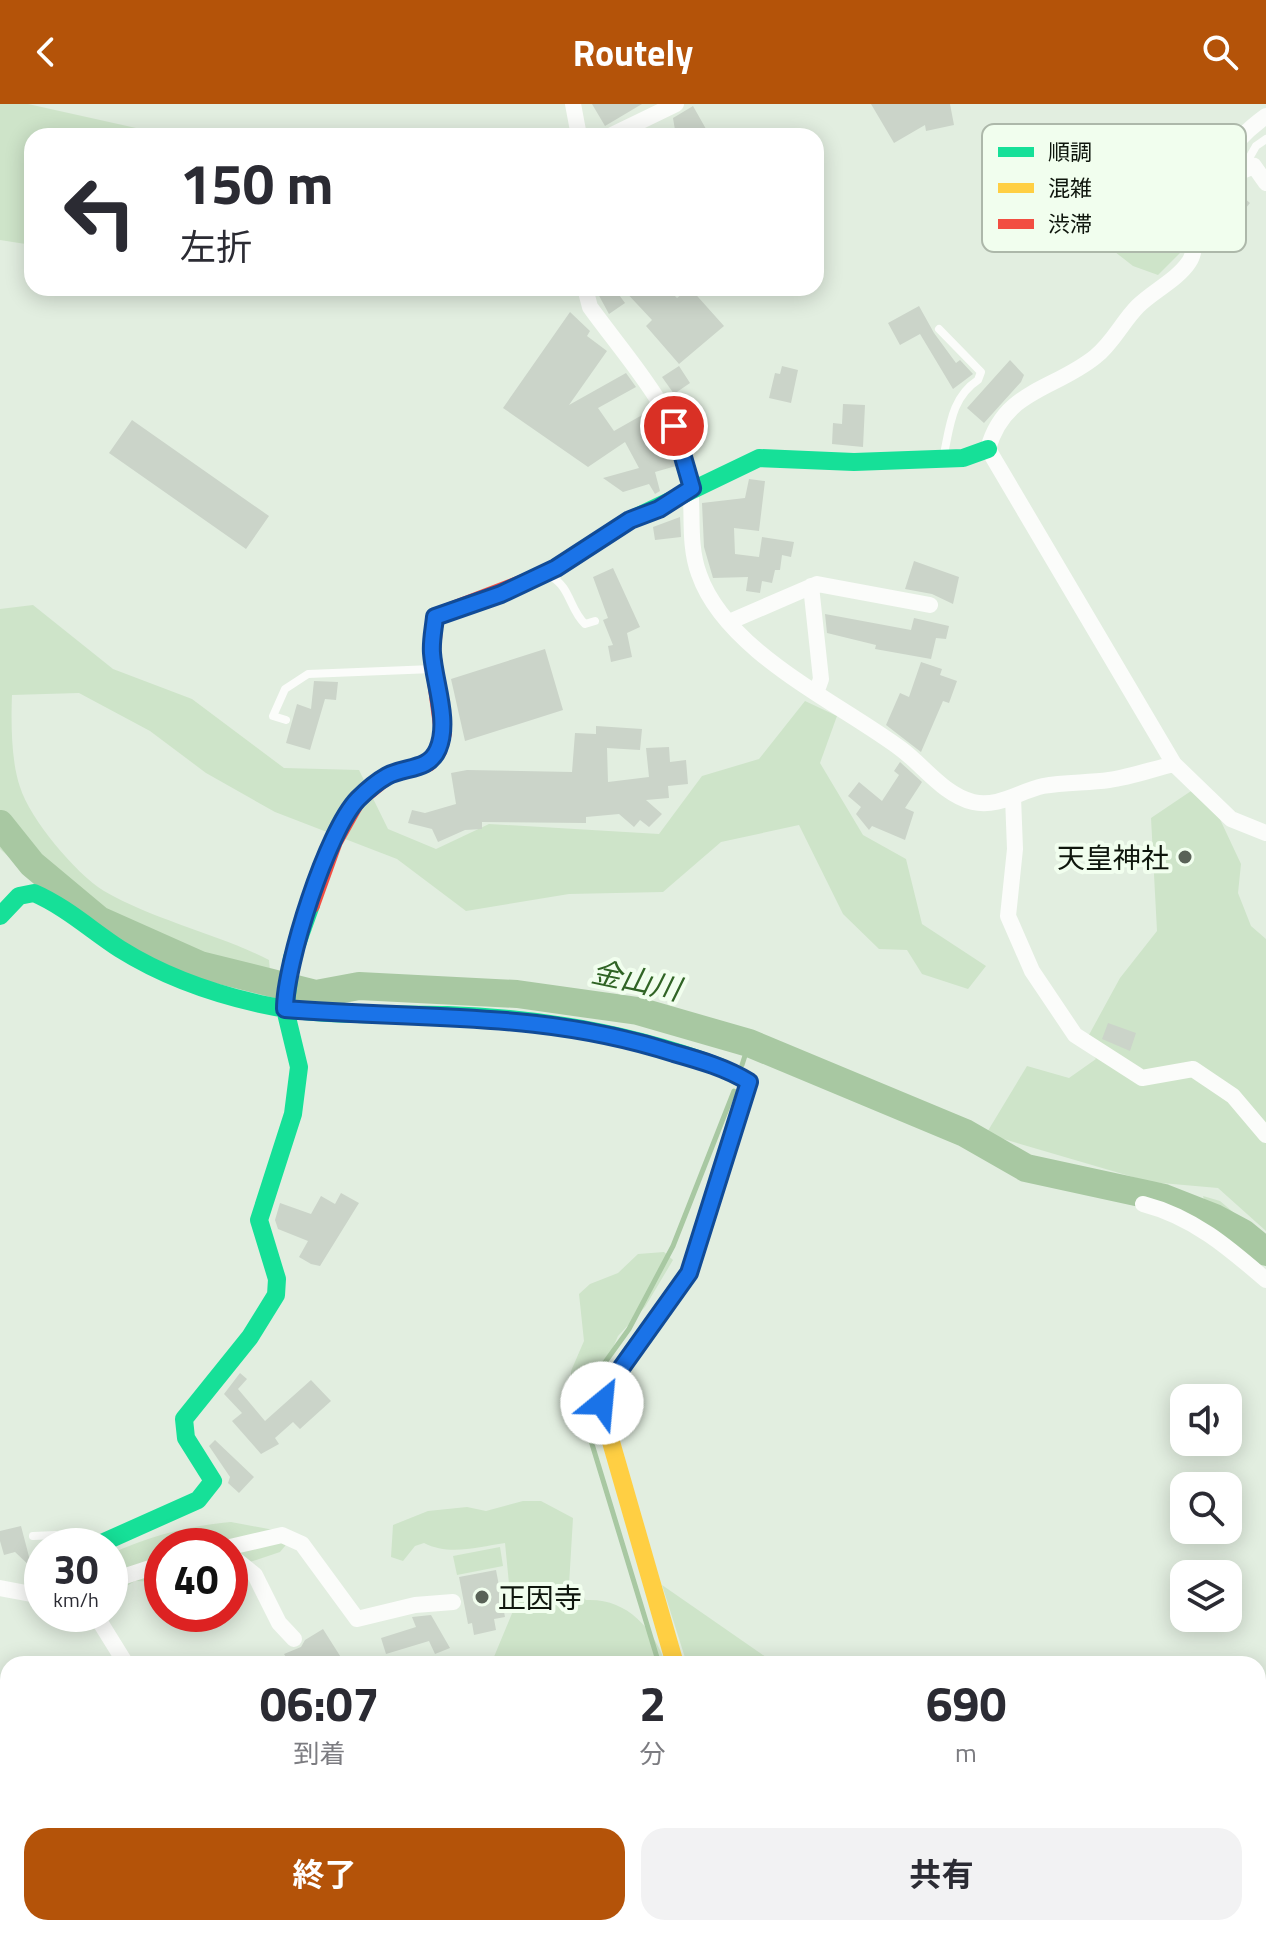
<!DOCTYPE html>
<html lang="ja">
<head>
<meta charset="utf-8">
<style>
	body { margin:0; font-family:"Titillium Web","Noto Sans JP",sans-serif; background:#f2f2f3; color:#2b2b33; height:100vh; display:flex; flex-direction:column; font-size:30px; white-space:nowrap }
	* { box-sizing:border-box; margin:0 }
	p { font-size:26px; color:#7c7c81 }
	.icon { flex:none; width:44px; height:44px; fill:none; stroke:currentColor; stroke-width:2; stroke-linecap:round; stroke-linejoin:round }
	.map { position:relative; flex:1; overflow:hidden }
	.sheet { position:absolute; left:0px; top:1552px; width:1266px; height:280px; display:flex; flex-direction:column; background:#fff; border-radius:24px 24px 0 0; box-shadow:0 4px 20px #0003 }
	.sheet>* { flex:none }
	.hud { position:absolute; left:24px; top:24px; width:800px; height:168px; border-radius:24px; box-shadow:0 4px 20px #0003; background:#fff; color:#2b2b33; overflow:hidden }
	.fabs { position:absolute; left:1170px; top:1280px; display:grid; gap:16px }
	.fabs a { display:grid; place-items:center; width:72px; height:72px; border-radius:16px; background:#fff; box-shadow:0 4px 20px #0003; font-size:40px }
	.speed { position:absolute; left:24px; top:1424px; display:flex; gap:16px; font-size:40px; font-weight:700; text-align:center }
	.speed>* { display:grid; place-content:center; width:104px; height:104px; border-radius:50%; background:#fff; box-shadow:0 4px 20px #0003; line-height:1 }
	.speed small { font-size:20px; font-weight:400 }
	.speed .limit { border:12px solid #d22; background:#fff; color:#111 }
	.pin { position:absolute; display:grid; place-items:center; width:68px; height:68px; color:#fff; margin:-34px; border:4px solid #fff; border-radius:50%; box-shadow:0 2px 8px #0007 }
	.me { position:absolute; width:88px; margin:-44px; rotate:28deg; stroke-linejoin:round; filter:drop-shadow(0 0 6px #0008) }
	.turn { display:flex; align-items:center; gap:28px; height:168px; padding:0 24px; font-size:36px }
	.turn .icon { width:104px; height:104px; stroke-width:2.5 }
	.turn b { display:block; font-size:56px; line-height:68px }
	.eta { display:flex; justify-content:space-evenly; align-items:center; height:136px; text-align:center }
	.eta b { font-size:48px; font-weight:700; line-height:56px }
	.button { display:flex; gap:16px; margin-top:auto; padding:16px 24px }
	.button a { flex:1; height:92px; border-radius:24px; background:#b45309; color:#fff; font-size:32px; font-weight:700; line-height:92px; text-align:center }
	.button a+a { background:#f2f2f3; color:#2b2b33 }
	header { display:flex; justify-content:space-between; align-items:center; height:104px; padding:0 24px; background:#b45309; color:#fff; font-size:36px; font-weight:700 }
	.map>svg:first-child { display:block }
	.green { fill:#cee4c9 }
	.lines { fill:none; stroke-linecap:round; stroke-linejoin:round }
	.stream { stroke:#a8c8a2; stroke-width:5 }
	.river { stroke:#a8c8a2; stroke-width:28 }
	.building { fill:#cbd4c9 }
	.lane { stroke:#fbfcfa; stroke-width:8 }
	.street { stroke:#fbfcfa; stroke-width:16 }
	.fast { stroke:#16e098; stroke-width:18 }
	.slow { stroke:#ffcf43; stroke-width:18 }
	.jam { stroke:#f24e42; stroke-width:18 }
	.route-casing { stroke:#114b97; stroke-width:20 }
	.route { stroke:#1a73e8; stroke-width:14 }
	.poi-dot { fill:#596257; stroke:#f1feee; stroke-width:3 }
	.labels { text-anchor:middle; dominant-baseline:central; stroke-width:8; stroke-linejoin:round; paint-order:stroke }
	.poi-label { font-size:28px; fill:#0f160d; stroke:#f1feee; text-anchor:end }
	.water-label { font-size:30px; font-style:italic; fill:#306425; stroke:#f1feee }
	.key { fill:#f1feee; stroke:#adb8aa; stroke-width:2 }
	.key-label { font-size:22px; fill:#0f160d }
</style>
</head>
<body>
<header><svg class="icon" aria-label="back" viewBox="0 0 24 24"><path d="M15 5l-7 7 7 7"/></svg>Routely<svg class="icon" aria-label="search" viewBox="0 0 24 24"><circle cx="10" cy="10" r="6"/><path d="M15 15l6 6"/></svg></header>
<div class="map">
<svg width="1266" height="1832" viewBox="0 0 1266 1832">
	<rect width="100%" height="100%" fill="#e2eee0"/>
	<path class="green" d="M0 0H28L145 26 144 32H32V141L0 136Z
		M1213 58 1189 114 1181 148 1158 171 1133 162 1110 144 1107 120 1132 85Z
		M33 501 113 565 192 595 284 664 359 666 388 725 436 745 489 720 659 730 702 672 759 655 805 597 837 612 820 659 863 731 906 755 922 820 986 862 968 885 922 870 907 846 879 845 843 810 799 721 721 738 663 788 569 790 466 807 397 755 275 708 206 669 150 627 79 589 12 591C11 618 11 657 20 683 30 715 75 769 104 787 156 817 216 829 269 856L272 889 203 873 163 858 39 780 0 745V505Z
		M1194 685 1218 711 1241 760 1238 789 1251 822 1266 835V1127L1218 1084 1150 1078 986 1030 1027 962 1069 974 1096 955 1084 940 1120 874 1157 827 1151 714Z
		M1203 1092 1220 1097 1266 1136V1162C1242 1139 1212 1127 1203 1092Z
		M664 1148 673 1156 645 1203 618 1232 602 1269 588 1282 577 1285 571 1280V1267L584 1237 579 1190 590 1180 618 1169 638 1150Z
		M523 1397H541L573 1414 569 1481 586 1496C626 1494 653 1523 666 1560H491L513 1507 524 1492 510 1490 505 1439C478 1443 449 1452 424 1439L415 1442 403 1457 391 1453 393 1421 428 1407 467 1403 486 1407Z
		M231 1418 295 1430 280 1448 250 1458 230 1442H162V1478L135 1477 110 1492V1450C150 1432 187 1422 231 1418Z
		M500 1443 503 1462 457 1471 453 1452Z
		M662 1481 776 1560H687Z
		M8 1732V1824H67L69 1832H0V1736Z"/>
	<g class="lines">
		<path class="stream" d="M742 961 749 939
			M659 1560 592 1340 584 1298 593 1275 629 1225 673 1142 734 987
			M734 1824 737 1832"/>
		<path class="river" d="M0 720 32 760 99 816 200 861 316 890 359 882 517 890 638 907 749 939 965 1029 1026 1064 1164 1094 1215 1114 1243 1129 1266 1148"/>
	</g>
	<path class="building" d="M592 0H642L605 22Z
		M871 0H950L954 21 926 27 925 21 894 39Z
		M693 2 710 32H676L673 14Z
		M1237 88 1250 99 1236 116 1223 106Z
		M603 184H614L625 199 609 210 597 188Z
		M622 184H667L677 194 690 184 724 222 679 260 646 222 652 216Z
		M919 202 934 229 956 259 960 256 973 270 953 285 920 230 900 241 888 219Z
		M570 208 590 227 587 232 607 247 569 301 626 269 636 283 598 304 614 327 651 306 676 362 655 368 660 387 655 390 649 380 623 388 603 374 639 364 625 338 588 363 503 304Z
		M1010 256 1024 271 1021 278 984 319 967 304Z
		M679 262 690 279 674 290 662 273Z
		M782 262 798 266 791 299 769 294 775 269 780 270Z
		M843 300 865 301 863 343 832 340 833 319 842 320Z
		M132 316 269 412 246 445 109 349Z
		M749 375 765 377 759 427 734 424 735 450 759 453 762 433 794 438 791 453 782 451 780 466H775L772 479 762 477 760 489 746 487 748 473 713 474 704 443 702 399 745 394Z
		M680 413 681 433 655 436 653 423Z
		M914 457 959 473 953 500 932 490 905 485Z
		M613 464 640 523 627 529 632 553 611 558 608 542 613 541 603 516 608 514 593 473Z
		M825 510 911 526 914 514 949 522 946 535 936 534 931 555 875 545 876 541 827 529Z
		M545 545 563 606 465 637 451 575Z
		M921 558 942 565 940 571 957 577 949 599 943 597 921 648 886 621 900 589 909 593Z
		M314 577 338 578 336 596 325 595 310 646 286 639 297 600 311 605Z
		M596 622 642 625 640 646 607 644 608 678 649 673 646 644 669 643 670 658 686 656 688 680 668 682 669 694 646 696 662 710 649 723 640 716 634 723 619 710 586 713V719L482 718V725L465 726 438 738 432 725 408 719 412 706 425 709 456 700 451 669 467 666 572 668 575 629 596 630Z
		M900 658 922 678 905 704 914 708 905 736 872 722 869 726 856 710 861 703 848 692 859 678 882 697 899 671 894 667Z
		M1108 919 1136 929 1130 947 1102 935Z
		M341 1089 359 1099 320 1162 311 1160 299 1153 308 1137 278 1125 275 1116 280 1099 311 1110 321 1092 335 1100Z
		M240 1269 247 1275 238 1285 265 1317 311 1276 331 1297 300 1325 293 1318 275 1334 279 1340 261 1350 232 1317 242 1309 224 1290Z
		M215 1336 254 1373 239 1389 228 1379 230 1373 209 1342Z
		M21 1422 32 1464 15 1448 4 1451 0 1437V1427Z
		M496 1466 505 1513 494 1515 496 1526 474 1531 472 1519 468 1520 459 1473Z
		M431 1511 450 1544 435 1550 429 1537 386 1550 381 1534 416 1523 412 1513Z
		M323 1525 342 1555 334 1560H290L284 1550 301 1543 305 1536Z"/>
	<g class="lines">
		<path class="lane" d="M1244 63 1256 42 1266 35
			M939 225 981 268 978 276C952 293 950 321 944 350
			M550 472C571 483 569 505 585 520L595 517
			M286 616 273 612 285 585 308 570 433 565
			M33 1432 56 1431 68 1442"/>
		<path class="street" d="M573 0 579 32
			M1266 12C1223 43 1211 73 1197 123 1195 133 1195 150 1189 158 1177 176 1153 187 1138 202 1122 218 1113 239 1095 253 1054 286 1004 286 988 345L1174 660 1231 715 1266 729
			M610 32 676 0
			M1210 80 1254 62 1266 79
			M585 184 590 203C626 253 672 301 687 362 696 397 686 435 699 470 726 548 838 598 901 645 924 662 944 691 973 698 998 704 1020 687 1043 682 1065 678 1087 679 1109 676 1131 673 1153 665 1174 660
			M811 482 821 575 816 589
			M729 518 817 480 930 501
			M1013 693 1015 745 1008 812 1032 867 1075 931 1142 974 1193 965 1233 992 1266 1031
			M1143 1100C1193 1113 1228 1143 1266 1176
			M230 1443 282 1431 302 1440 357 1515 415 1501 453 1498
			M230 1451 255 1471 279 1519 294 1535
			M110 1477 162 1460
			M0 1484 42 1492
			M95 1510 126 1560
			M444 1824 465 1832
			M753 1824 755 1832
			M534 1832 537 1824"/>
		<path class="fast" d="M526 478 556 464 630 416 759 354 854 358 963 354 988 345
			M0 812 19 792 34 789C66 803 91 826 120 845 163 872 211 889 260 900 322 914 385 909 447 911 540 914 633 930 720 963
			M95 1442 198 1396 213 1377 186 1334 184 1315 250 1233 276 1191 277 1175 259 1116 293 1010 299 963 285 905 292 854 311 801
			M195 1824 202 1832"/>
		<path class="slow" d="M675 1560 607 1324 602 1291 689 1169 749 978 720 963"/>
		<path class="jam" d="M311 801 334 737 357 696 388 671 428 659 438 647 443 629 432 547 435 513 526 478
			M0 1694 8 1697"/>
	</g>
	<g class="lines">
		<g class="route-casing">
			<path id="route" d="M602 1299V1291L689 1169 749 978C727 964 699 956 674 949 541 906 421 916 285 905 285 860 327 727 358 695 366 687 378 677 387 672 405 662 429 667 438 645 450 617 434 578 432 549 431 537 434 524 435 513L501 490 556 464 630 416 659 405 692 384 674 322"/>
		</g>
		<use href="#route" class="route"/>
	</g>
	<g class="poi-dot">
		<circle cx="1185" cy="753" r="8"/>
		<circle cx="482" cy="1493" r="8"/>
	</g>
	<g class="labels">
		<g class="poi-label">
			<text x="1169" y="753">天皇神社</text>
			<text x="498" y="1493" text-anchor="start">正因寺</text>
		</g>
		<g class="water-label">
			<text transform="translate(636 876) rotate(12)">金山川</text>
		</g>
	</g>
	<rect x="982" y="20" width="264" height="128" rx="12" class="key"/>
	<rect x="998" y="43" width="36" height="10" fill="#16e098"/>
	<rect x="998" y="79" width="36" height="10" fill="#ffcf43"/>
	<rect x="998" y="115" width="36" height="10" fill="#f24e42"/>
	<g class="key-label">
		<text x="1048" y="56">順調</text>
		<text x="1048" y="92">混雑</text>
		<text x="1048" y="128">渋滞</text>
	</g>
</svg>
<div class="fabs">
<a><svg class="icon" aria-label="sound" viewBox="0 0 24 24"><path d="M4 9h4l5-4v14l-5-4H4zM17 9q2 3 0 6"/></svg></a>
<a><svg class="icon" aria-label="search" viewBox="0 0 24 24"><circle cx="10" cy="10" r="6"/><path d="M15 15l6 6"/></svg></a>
<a><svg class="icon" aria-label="layers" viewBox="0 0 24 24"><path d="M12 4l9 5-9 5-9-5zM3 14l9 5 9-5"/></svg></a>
</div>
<div class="speed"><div>30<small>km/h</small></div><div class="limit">40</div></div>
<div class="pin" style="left:674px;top:322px;background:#d93025"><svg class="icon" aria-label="arrive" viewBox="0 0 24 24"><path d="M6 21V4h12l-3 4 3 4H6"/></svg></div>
<svg class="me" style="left:602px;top:1299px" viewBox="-20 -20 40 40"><circle r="19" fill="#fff"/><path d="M0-13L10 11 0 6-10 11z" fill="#1a73e8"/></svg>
<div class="hud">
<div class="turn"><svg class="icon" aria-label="left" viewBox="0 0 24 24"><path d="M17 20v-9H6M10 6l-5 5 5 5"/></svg><div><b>150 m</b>左折</div></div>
</div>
<section class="sheet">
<div class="eta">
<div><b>06:07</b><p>到着</p></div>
<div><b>2</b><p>分</p></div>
<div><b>690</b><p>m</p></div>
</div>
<div class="button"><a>終了</a><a>共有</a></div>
</section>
</div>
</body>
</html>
